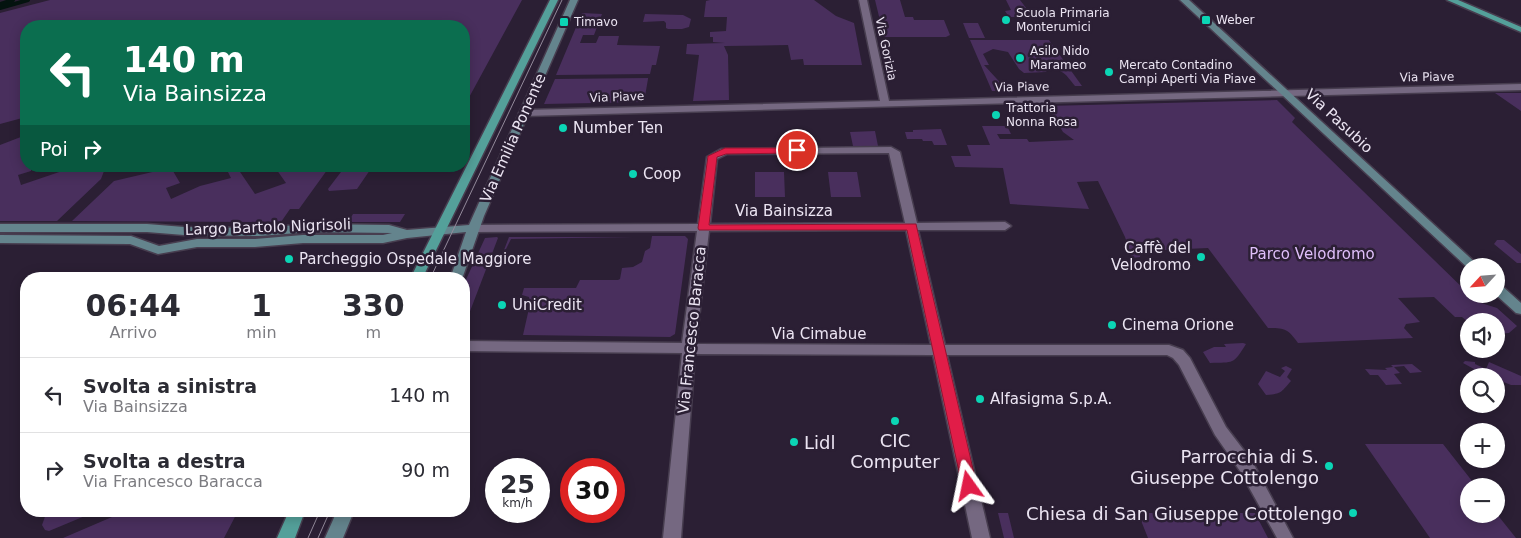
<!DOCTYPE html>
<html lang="it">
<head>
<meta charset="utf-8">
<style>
	body { margin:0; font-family:"DejaVu Sans",sans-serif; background:#f7f7f7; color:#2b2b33; height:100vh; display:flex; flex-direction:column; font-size:19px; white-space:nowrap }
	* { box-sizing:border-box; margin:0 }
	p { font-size:16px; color:#7c7c81 }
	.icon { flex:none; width:28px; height:28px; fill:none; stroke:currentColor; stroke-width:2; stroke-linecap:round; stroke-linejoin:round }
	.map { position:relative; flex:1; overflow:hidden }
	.sheet { position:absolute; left:20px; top:272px; width:450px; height:245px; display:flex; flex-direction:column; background:#fff; border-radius:20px; box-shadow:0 2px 12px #0003 }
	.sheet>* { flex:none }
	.top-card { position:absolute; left:20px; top:20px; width:450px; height:152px; border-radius:20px; box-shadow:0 2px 12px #0003; background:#0b6e4f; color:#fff; overflow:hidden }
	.needle { width:32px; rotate:244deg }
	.buttons { position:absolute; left:1460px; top:258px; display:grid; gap:10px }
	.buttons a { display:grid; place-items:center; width:45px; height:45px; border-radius:50%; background:#fff; box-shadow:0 2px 12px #0003; font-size:25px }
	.speed { position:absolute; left:485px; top:458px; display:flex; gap:10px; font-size:25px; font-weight:700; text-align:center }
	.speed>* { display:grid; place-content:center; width:65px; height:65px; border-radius:50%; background:#fff; box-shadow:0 2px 12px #0003; line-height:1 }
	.speed small { font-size:12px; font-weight:400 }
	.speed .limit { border:8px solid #d22; background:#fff; color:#111 }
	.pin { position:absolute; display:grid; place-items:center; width:42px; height:42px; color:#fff; margin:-21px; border:2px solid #fff; border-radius:50%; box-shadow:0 1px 5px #0007 }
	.me { position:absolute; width:55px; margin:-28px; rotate:348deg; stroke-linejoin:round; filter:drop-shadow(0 0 4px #0008) }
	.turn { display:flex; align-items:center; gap:18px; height:105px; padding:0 20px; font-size:22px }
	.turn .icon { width:65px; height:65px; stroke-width:2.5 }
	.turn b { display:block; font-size:35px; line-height:42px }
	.then { display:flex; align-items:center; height:48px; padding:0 20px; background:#0003; gap:10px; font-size:19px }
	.eta { display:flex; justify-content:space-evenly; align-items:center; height:85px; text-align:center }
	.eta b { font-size:30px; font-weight:600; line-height:35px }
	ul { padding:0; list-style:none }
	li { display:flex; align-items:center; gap:15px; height:75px; padding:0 20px; border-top:1px solid #e1e1e2 }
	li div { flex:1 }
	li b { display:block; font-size:19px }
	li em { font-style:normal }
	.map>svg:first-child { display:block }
	.green { fill:#492f5d }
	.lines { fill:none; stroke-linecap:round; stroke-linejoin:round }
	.stream { stroke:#04130f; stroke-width:4 }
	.street-casing { stroke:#473d4f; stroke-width:3 }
	.secondary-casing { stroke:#473d4f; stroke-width:3 }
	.primary-casing { stroke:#473d4f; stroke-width:3 }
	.street { fill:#756881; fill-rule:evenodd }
	.secondary { fill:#64848d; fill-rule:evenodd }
	.primary { fill:#54a09a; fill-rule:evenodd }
	.tram { stroke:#938a9b; stroke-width:1 }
	.route { fill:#e11d48; stroke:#92132f }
	.poi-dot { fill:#0bd5b5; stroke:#2b1f34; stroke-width:2 }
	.labels { text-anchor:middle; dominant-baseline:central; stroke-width:5; stroke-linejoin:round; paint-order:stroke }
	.far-poi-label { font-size:12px; fill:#ebe4f2; stroke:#2b1f34; text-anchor:start }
	.far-street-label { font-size:12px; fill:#ebe4f2; stroke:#2b1f34 }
	.street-label { font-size:15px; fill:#ebe4f2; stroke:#2b1f34 }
	.poi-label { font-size:15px; fill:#ebe4f2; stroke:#2b1f34; text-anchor:start }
	.park-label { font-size:15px; fill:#dfbffa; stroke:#2b1f34 }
	.near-poi-label { font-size:18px; fill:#ebe4f2; stroke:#2b1f34; text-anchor:end }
</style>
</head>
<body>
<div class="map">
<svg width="1521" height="538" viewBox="0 0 1521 538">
	<rect width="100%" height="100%" fill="#2b1f34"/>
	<path class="green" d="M50 0H522L466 103H464V26H26V117L0 124V13Z
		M710 0H814L836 16 854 23 862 65H804L803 59 791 60 788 45 724 46 728 55 729 100 693 101 699 55 686 54 687 44 725 43 713 42V37H710V32L726 31 727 17H704L706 1Z
		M875 0H900L905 17H913L914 20H944L950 35 946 37H884Z
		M1006 0H1020L1033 17H1009L1005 11 1011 10Z
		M582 13 602 14 594 35H583L580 43H596L599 36H619L617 45 660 46 656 65H652L650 74 556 75Z
		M645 14 683 15 691 19 689 27 682 29H668L666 28V23L664 21 643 22Z
		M963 23H978L985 38H969Z
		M970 40H1049L1082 86H1075C1065 74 1065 70 1048 69L1046 72 1024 73 1019 69 1008 52 993 49 983 54 989 65H984L1008 91H992Z
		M555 79 648 78V79L644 102 544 104Z
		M1495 93H1521V111Z
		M1277 100 1295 118 1292 122 1469 294 1478 302 1497 308 1517 326 1509 333 1496 334V321L1469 323 1462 317H1455L1434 297 1398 298 1420 322 1406 324 1404 328 1413 338 1298 343C1288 329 1285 328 1268 328L1208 248 1141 251 1140 257 1132 258 1125 237 1098 181 1077 182 1089 209 1010 204 1003 168 955 167 951 156H971L967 145H990L982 126H1007L1011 134H997L1000 139H1027L1029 142 1074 140 1063 132 1047 106Z
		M941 129 947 145H934L932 141H923L922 139H907L905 132H913V130Z
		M875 131 878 146H853L850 132Z
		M26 135V166H31V171L18 175 21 185 74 167 103 166 104 171 101 179 57 221H0V145Z
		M178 166H190L173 171 180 183 166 188 171 199 200 186 231 178 225 166H236L255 194 286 183 274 166H330L299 209H290L281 222 72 221 114 181Z
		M344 168H368L370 170 357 189 329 191 328 189Z
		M755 172H784L785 197H755Z
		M828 172H857L861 197H831Z
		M353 214H405L400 222H348Z
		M652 236H685L688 239 675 334 670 337 523 335 530 304 529 297 522 295 524 288H576L580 280H618L620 279 622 268 633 267 642 262 645 251 650 248Z
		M497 237 498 238 464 327V284L485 238Z
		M509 237H634L511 239 506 249 504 250Z
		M1497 240H1504L1521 254V263H1517L1494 244Z
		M1243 343 1246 344C1233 365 1234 362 1210 363L1203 352 1214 347H1226L1224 344Z
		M1465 361 1475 362V364L1486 369 1489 362 1521 376V385H1511L1496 379V376L1483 374 1463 363Z
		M1412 364 1422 372 1410 373 1404 366 1394 367 1400 373 1394 374 1402 384 1386 385 1378 375H1370L1365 369 1387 370 1385 368 1393 367 1391 365Z
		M1286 366 1292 369 1287 377 1291 381C1281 392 1282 394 1266 395L1258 384 1266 371 1280 377 1285 371 1281 368Z
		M1365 444H1443L1476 486H1469V514L1496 513 1516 538H1430Z
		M47 511H97L49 531 45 530 42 525Z
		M126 511H238L224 538H63Z
		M998 513H1008L1014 538H1004Z
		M1138 513H1255L1268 538H1148Z"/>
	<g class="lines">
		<path class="stream" d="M0 4 13 0
			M0 8 28 0"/>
		<g class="street-casing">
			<path id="street" d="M859 0H867L889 101 1521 84V90L524 116 519 113 524 110 880 101Z
				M891 147 900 152 917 223 1005 222 1011 226 1005 230H918L945 345H1169L1183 350 1190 358 1226 427 1252 461 1293 538H1277L1240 471 1215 435 1179 365 1173 358 1167 355H947L990 538H972L933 355 695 354 681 538H663L682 353 464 351V341L682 343 697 231 474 232 468 228 470 225 698 224 707 157 721 149ZM889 153 905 223 710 224 717 159 727 154ZM906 230 931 345 696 344 709 231Z"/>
		</g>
		<g class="secondary-casing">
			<path id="secondary" d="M570 0H578L484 216 462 279H450L466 232 407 238 383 243H303L255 247H197L158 254 130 244 0 243V235L131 236 159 246 197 239H255L303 235H383L392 233 310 232 259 236 184 235 147 232H0V224H147L184 227 259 228 310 224 389 225 407 230 469 225Z
				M1180 0H1189L1479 266H1469V269Z
				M1496 284 1501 285 1521 303V314L1516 313 1495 294H1496Z
				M337 511H354L343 538H325Z"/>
		</g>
		<g class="primary-casing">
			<path id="primary" d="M550 0H558L422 279H410Z
				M1447 0H1458L1521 27V32Z
				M289 511H305L295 538H277Z"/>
		</g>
		<use href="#street" class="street"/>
		<use href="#secondary" class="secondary"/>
		<use href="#primary" class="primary"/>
		<path class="tram" d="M430 279 562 0
			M308 538 320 511
			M318 538 330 511"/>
	</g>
	<path class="route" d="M725 148H797L802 150 797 153 726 154 717 157 709 225 916 224 977 486 975 491 969 492 964 491 962 486 907 230H699L698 228 708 156Z"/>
	<g class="poi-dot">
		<circle cx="1006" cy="20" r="5"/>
		<rect x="1201" y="15" width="10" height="10" rx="2.5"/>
		<rect x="559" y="17" width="10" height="10" rx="2.5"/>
		<circle cx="1020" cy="58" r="5"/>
		<circle cx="1109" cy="72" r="5"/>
		<circle cx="996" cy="115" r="5"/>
		<circle cx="563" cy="128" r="5"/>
		<circle cx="633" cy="174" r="5"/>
		<circle cx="1201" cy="257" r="5"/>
		<circle cx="289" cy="259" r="5"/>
		<circle cx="502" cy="305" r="5"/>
		<circle cx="1112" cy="325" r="5"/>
		<circle cx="980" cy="399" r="5"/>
		<circle cx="895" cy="421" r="5"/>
		<circle cx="794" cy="442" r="5"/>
		<circle cx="1329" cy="466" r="5"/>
		<circle cx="1353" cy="513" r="5"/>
	</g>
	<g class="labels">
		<g class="far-poi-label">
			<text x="1016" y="13">Scuola Primaria<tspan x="1016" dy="14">Monterumici</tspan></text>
			<text x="1216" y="20">Weber</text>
			<text x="574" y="22">Timavo</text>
			<text x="1030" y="51">Asilo Nido<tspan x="1030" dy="14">Marameo</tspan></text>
			<text x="1119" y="65">Mercato Contadino<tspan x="1119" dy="14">Campi Aperti Via Piave</tspan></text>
			<text x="1006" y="108">Trattoria<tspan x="1006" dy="14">Nonna Rosa</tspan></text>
		</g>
		<g class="far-street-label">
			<text transform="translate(886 49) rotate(78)">Via Gorizia</text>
			<text transform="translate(1427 77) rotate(-1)">Via Piave</text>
			<text transform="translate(1022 87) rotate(-1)">Via Piave</text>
			<text transform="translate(617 97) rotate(-2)">Via Piave</text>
		</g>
		<g class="street-label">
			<text transform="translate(1339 121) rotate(43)">Via Pasubio</text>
			<text transform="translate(513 138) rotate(-66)">Via Emilia Ponente</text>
			<text x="784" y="211">Via Bainsizza</text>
			<text transform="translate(268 227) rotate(-2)">Largo Bartolo Nigrisoli</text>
			<text transform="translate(692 330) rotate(-84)">Via Francesco Baracca</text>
			<text x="819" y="334">Via Cimabue</text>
		</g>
		<g class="poi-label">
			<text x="573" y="128">Number Ten</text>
			<text x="643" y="174">Coop</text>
			<text x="1191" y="248" text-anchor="end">Caffè del<tspan x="1191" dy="17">Velodromo</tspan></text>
			<text x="299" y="259">Parcheggio Ospedale Maggiore</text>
			<text x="512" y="305">UniCredit</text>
			<text x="1122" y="325">Cinema Orione</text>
			<text x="990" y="399">Alfasigma S.p.A.</text>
		</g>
		<g class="park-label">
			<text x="1312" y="254">Parco Velodromo</text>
		</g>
		<g class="near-poi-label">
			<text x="895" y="440" text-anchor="middle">CIC<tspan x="895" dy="21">Computer</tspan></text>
			<text x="804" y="442" text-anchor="start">Lidl</text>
			<text x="1319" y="456">Parrocchia di S.<tspan x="1319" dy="21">Giuseppe Cottolengo</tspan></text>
			<text x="1343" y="513">Chiesa di San Giuseppe Cottolengo</text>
		</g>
	</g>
</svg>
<div class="buttons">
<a><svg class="needle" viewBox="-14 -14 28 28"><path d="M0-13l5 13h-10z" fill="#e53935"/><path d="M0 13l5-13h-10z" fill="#7c7c81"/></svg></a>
<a><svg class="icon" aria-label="sound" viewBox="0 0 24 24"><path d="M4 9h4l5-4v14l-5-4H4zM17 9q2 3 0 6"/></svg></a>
<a><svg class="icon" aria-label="search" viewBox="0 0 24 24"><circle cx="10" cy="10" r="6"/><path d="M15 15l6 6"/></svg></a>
<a>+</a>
<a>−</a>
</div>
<div class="speed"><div>25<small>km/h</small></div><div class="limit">30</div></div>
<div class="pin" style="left:797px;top:150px;background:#d93025"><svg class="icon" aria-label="arrive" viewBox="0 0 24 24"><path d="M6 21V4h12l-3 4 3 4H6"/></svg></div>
<svg class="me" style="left:969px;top:486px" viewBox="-20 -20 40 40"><path d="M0-17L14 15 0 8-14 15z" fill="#e11d48" stroke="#fff" stroke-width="4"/></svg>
<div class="top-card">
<div class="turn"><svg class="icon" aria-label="left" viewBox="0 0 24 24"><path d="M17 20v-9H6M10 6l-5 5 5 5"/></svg><div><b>140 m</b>Via Bainsizza</div></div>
<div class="then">Poi<svg class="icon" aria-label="right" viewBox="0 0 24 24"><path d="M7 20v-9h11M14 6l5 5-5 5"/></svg></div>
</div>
<section class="sheet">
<div class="eta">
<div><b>06:44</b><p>Arrivo</p></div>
<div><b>1</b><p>min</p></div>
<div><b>330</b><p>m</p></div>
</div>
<ul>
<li><svg class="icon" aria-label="left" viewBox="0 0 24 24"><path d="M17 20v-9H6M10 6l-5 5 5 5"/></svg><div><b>Svolta a sinistra</b><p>Via Bainsizza</p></div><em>140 m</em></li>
<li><svg class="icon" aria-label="right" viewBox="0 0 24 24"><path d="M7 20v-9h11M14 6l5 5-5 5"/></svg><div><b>Svolta a destra</b><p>Via Francesco Baracca</p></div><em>90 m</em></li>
</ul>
</section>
</div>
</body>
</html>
